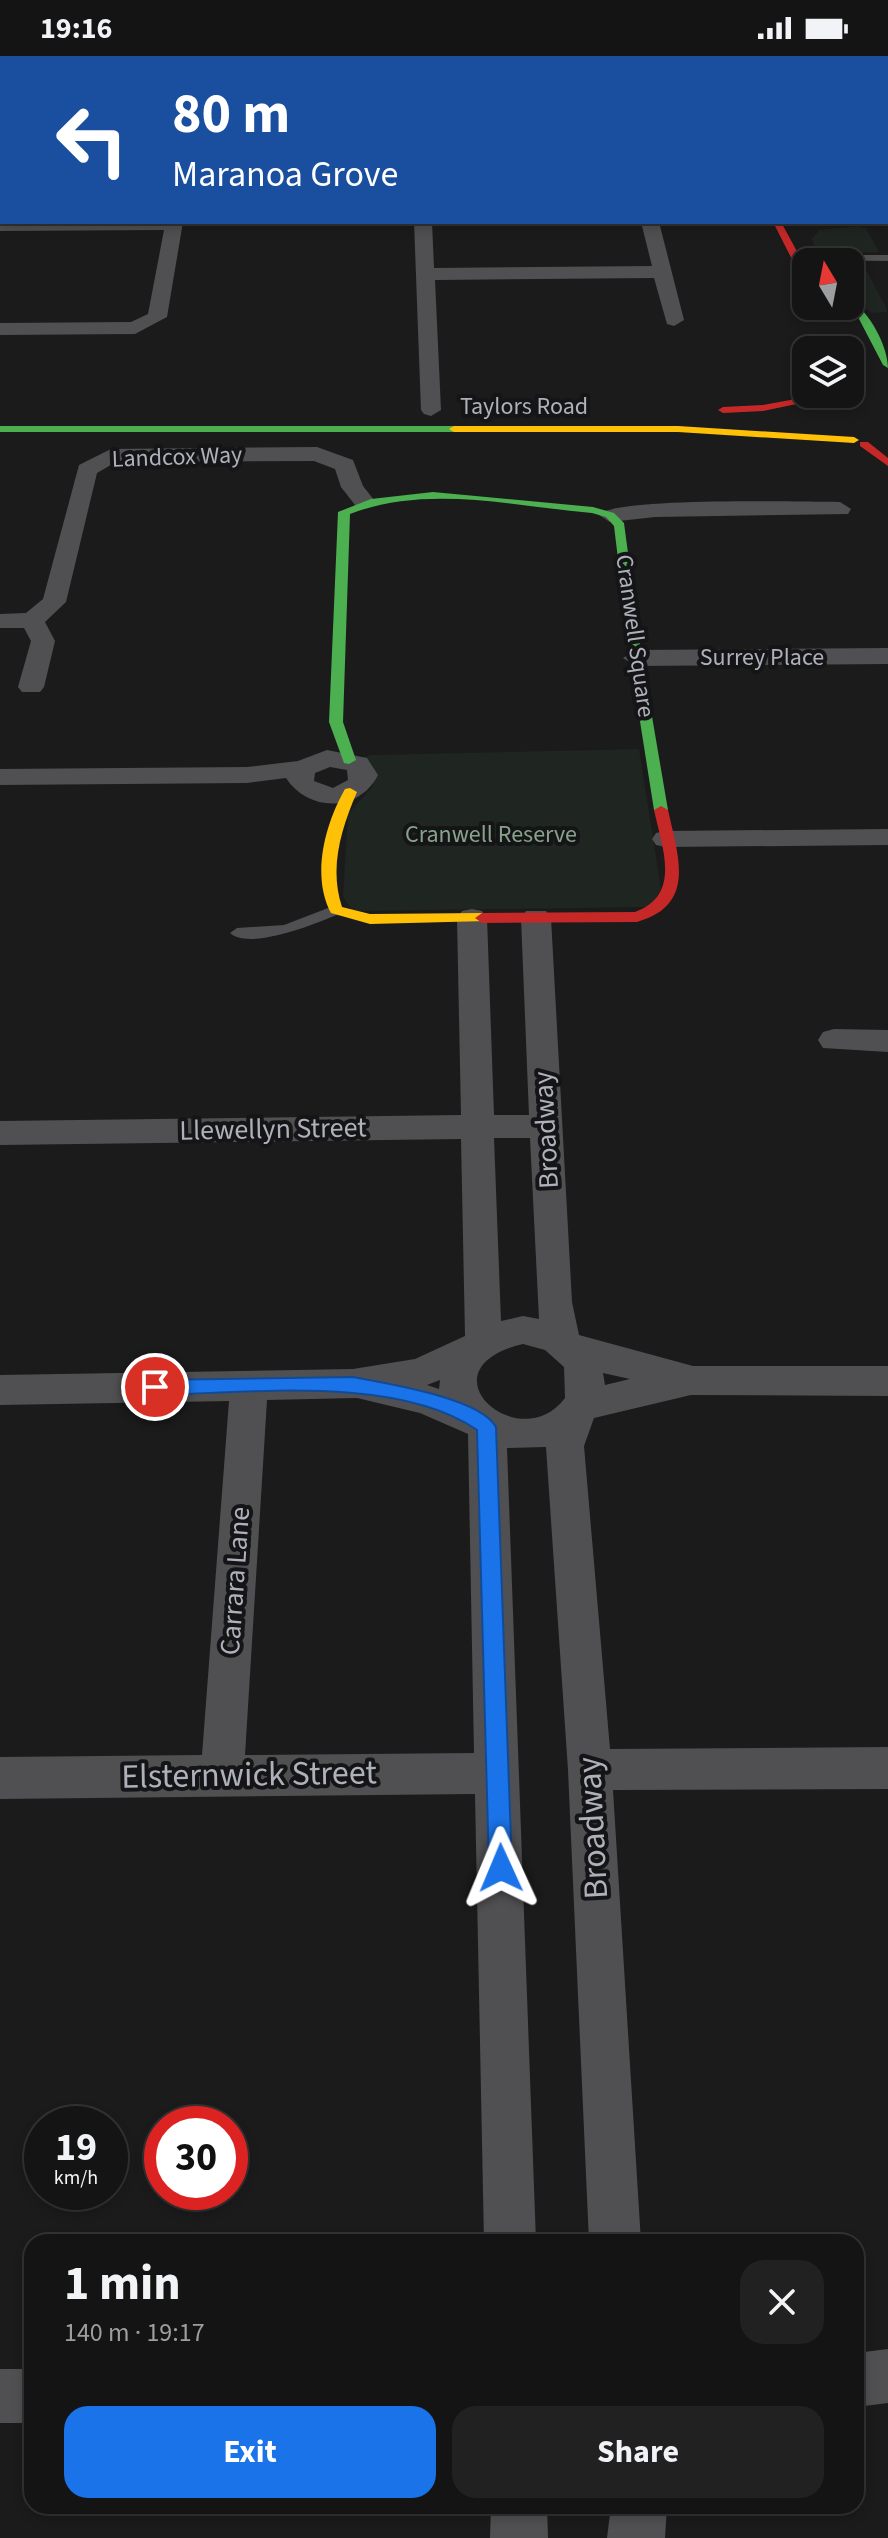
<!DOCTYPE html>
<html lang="en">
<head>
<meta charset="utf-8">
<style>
	body { margin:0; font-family:"Source Sans 3",sans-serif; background:#212122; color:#f1f3f6; height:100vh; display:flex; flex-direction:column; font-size:30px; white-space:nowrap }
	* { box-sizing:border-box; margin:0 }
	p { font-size:26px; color:#9d9ea0 }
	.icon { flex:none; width:44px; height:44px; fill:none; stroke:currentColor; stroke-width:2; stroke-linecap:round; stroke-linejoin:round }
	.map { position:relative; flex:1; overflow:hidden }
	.panel { position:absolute; left:24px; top:2178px; width:840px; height:280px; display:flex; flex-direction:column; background:#141414; border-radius:24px; box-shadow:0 4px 12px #0003,0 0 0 2px #333334 }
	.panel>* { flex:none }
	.hud { position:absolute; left:0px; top:0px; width:888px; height:168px; box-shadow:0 4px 12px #0003,0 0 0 2px #333334; background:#1a4fa0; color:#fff; overflow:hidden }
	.needle { width:52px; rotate:350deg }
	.fabs { position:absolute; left:792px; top:192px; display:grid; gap:16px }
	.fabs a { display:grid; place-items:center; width:72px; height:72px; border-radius:16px; background:#141414; box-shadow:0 4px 12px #0003,0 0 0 2px #333334; font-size:40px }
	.speed { position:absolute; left:24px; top:2050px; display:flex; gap:16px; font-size:40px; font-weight:700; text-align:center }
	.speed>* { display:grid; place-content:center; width:104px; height:104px; border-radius:50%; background:#141414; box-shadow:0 4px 12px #0003,0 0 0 2px #333334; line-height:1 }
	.speed small { font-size:20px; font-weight:400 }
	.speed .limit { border:12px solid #d22; background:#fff; color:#111 }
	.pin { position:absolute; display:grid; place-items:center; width:68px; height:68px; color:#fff; margin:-34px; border:4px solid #fff; border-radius:50%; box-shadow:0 2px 8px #0007 }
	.me { position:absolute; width:88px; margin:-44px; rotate:359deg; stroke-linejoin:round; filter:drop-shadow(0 0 6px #0008) }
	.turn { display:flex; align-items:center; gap:28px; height:168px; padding:0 40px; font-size:36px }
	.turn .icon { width:104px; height:104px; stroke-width:2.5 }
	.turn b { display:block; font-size:56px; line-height:68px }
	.round { display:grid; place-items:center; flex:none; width:84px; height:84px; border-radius:24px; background:#212122 }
	.overview { display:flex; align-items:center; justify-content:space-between; height:136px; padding:0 40px }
	h1 { font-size:48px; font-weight:700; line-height:60px }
	.action { display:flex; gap:16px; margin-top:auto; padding:16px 40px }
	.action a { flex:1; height:92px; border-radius:24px; background:#1a73e8; color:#fff; font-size:32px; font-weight:700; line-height:92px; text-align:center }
	.action a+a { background:#212122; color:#f1f3f6 }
	.status { display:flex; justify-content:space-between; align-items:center; height:56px; padding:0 40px; background:#141414; direction:ltr }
	.status svg { height:22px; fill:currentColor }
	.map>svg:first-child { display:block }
	.green { fill:#1f2521 }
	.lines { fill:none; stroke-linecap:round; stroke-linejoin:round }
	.lane { fill:#505053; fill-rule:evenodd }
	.street { fill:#505053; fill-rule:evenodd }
	.fast { fill:#4caf50; fill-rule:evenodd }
	.slow { fill:#ffc107; fill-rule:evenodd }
	.jam { fill:#c62828; fill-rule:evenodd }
	.route { fill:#1a73e8; stroke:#114b97; stroke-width:2 }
	.labels { text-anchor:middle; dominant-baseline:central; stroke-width:8; stroke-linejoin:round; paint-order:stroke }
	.far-street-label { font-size:24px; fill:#aeb0ba; stroke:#151517 }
	.far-park-label { font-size:24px; fill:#87a38b; stroke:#151517 }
	.street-label { font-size:28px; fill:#aeb0ba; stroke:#151517 }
	.near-street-label { font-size:34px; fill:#aeb0ba; stroke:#151517 }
</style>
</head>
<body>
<div class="status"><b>19:16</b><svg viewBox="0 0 49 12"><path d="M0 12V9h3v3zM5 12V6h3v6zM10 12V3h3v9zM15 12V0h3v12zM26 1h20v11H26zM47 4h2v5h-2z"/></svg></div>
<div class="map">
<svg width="888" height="2482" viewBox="0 0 888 2482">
	<rect width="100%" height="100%" fill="#1b1b1b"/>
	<path class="green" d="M857 170 866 172 879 196 837 198 815 191 812 183 819 174Z
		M861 205 887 253V256L872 257 850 241V206H839Z
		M639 693 661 833 650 851 353 855 343 841 348 758 372 731 375 720 358 703 371 699Z"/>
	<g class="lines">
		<path class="lane" d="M813 199H888V205L810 204Z
			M336 849 341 851V857C318 867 250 895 230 877L237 872 284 869Z"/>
		<path class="street" d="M407 0H421L422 2H406Z
			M844 0H860L862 2H845Z
			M881 0H888V8L886 2Z
			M0 25H2V35H0Z
			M886 47 888 48V58L886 57Z
			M886 113H888V123H886Z
			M0 165 183 166 167 261 135 278 0 279V267L131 266 148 258 164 174 0 175Z
			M414 166H432L434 212 652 210 641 166H659L684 264 674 270 667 268 654 222 435 224 441 354 431 360 424 358 421 354Z
			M317 391 353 404 363 430 374 444 371 449H355L341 431 335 413 314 405 116 406 97 417 66 546 45 566 55 585 44 631 40 636H22L18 631 31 585 24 572H0V558L26 557 43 543 79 409 111 393Z
			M840 446 851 453 848 458 655 461 610 466 599 459C612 441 806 446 840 446Z
			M888 592V608L636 610 623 602 636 594Z
			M327 694 367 702 378 719C359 757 308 756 286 722L247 727 0 729V713L247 711 298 705ZM330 711 347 714 348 724 333 732 314 725 315 717Z
			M888 773V789L666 791 656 789 652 783 656 777 666 775Z
			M472 853 482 855 487 862 494 1059H529L521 862 526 855H546L551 862 572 1246 579 1279 693 1310H888V1340L691 1339 594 1362 584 1390 610 1693 888 1691V1733L613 1734 641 2186H589L568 1714 546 1391 507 1392 536 2186H484L475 1738 0 1743V1701L202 1699 229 1345 0 1349V1319L353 1313 415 1303 465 1280 461 1083 0 1089V1065L461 1059 457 862 462 855ZM494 1082H530L539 1263 523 1260 501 1265ZM523 1288 545 1294 564 1311 565 1342C519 1403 418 1313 523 1288ZM603 1317 630 1323 605 1329ZM440 1324 439 1333 427 1329ZM357 1342 420 1357 468 1378 474 1697 245 1699 267 1344Z
			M834 973 888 974V996L823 992 818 984 823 976Z
			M888 2293V2347L856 2351V2297Z
			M0 2313H32V2367H0Z
			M491 2450H547L548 2482H490Z
			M611 2450H667L665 2482H607Z"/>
		<path class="fast" d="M850 244C869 255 888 290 888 312L883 309 858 261 847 250H850Z
			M0 370H454L459 373 454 376H0Z
			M433 436 593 451 614 457 624 467 642 602 668 754 666 757H656L654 754 630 602 614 470 606 461 592 457C512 450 427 428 350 458L343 666 356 704 349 708 344 707 329 666 338 456 371 443Z"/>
		<path class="slow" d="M723 0H731V2H723Z
			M678 370 854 381 859 384 854 387 678 376H454L449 373 454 370Z
			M350 732 357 736C341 773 329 812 342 851L370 858 482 857 489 862 487 865 370 868 331 857C311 820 325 768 345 733Z"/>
		<path class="jam" d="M773 166H781L806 212V224L801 221Z
			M823 338 840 339 763 355 723 357 718 354 723 351 763 349Z
			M860 386H868L888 402V410L860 390Z
			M661 750 668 754C678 800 697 849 637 866L482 867 475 862 482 857 635 856C682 839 662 791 654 754Z"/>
	</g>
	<path class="route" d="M353 1321C385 1327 481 1342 496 1371L512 1812 509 1820 501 1823 492 1820 489 1812 477 1374C397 1319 250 1337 155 1339L146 1331 155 1324Z"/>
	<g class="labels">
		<g class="far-street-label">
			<text x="524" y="350">Taylors Road</text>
			<text transform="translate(177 401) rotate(-2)">Landcox Way</text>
			<text transform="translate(635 580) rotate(82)">Cranwell Square</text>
			<text x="762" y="601">Surrey Place</text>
		</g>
		<g class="far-park-label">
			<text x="491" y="778">Cranwell Reserve</text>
		</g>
		<g class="street-label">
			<text transform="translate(273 1073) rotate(-1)">Llewellyn Street</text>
			<text transform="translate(546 1074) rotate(-93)">Broadway</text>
			<text transform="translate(235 1525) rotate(-86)">Carrara Lane</text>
		</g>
		<g class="near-street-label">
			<text transform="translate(249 1719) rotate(-1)">Elsternwick Street</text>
			<text transform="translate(593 1772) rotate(-93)">Broadway</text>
		</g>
	</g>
</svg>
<div class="fabs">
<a><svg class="needle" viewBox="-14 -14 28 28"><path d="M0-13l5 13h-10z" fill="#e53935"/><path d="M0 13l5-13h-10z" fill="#9d9ea0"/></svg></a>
<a><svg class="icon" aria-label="layers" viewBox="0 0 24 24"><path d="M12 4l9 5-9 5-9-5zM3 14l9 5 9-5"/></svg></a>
</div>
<div class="speed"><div>19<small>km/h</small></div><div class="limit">30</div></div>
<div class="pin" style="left:155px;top:1331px;background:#d93025"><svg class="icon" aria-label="arrive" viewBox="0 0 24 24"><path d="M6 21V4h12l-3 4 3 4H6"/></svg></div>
<svg class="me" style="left:501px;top:1812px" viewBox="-20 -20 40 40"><path d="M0-17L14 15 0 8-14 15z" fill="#1a73e8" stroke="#fff" stroke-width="4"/></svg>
<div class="hud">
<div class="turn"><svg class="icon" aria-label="left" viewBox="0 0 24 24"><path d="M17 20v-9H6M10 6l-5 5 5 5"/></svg><div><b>80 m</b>Maranoa Grove</div></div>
</div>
<section class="panel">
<div class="overview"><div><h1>1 min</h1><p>140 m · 19:17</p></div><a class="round"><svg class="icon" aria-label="close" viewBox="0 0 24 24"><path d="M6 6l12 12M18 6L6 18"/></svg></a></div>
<div class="action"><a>Exit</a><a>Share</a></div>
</section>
</div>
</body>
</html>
